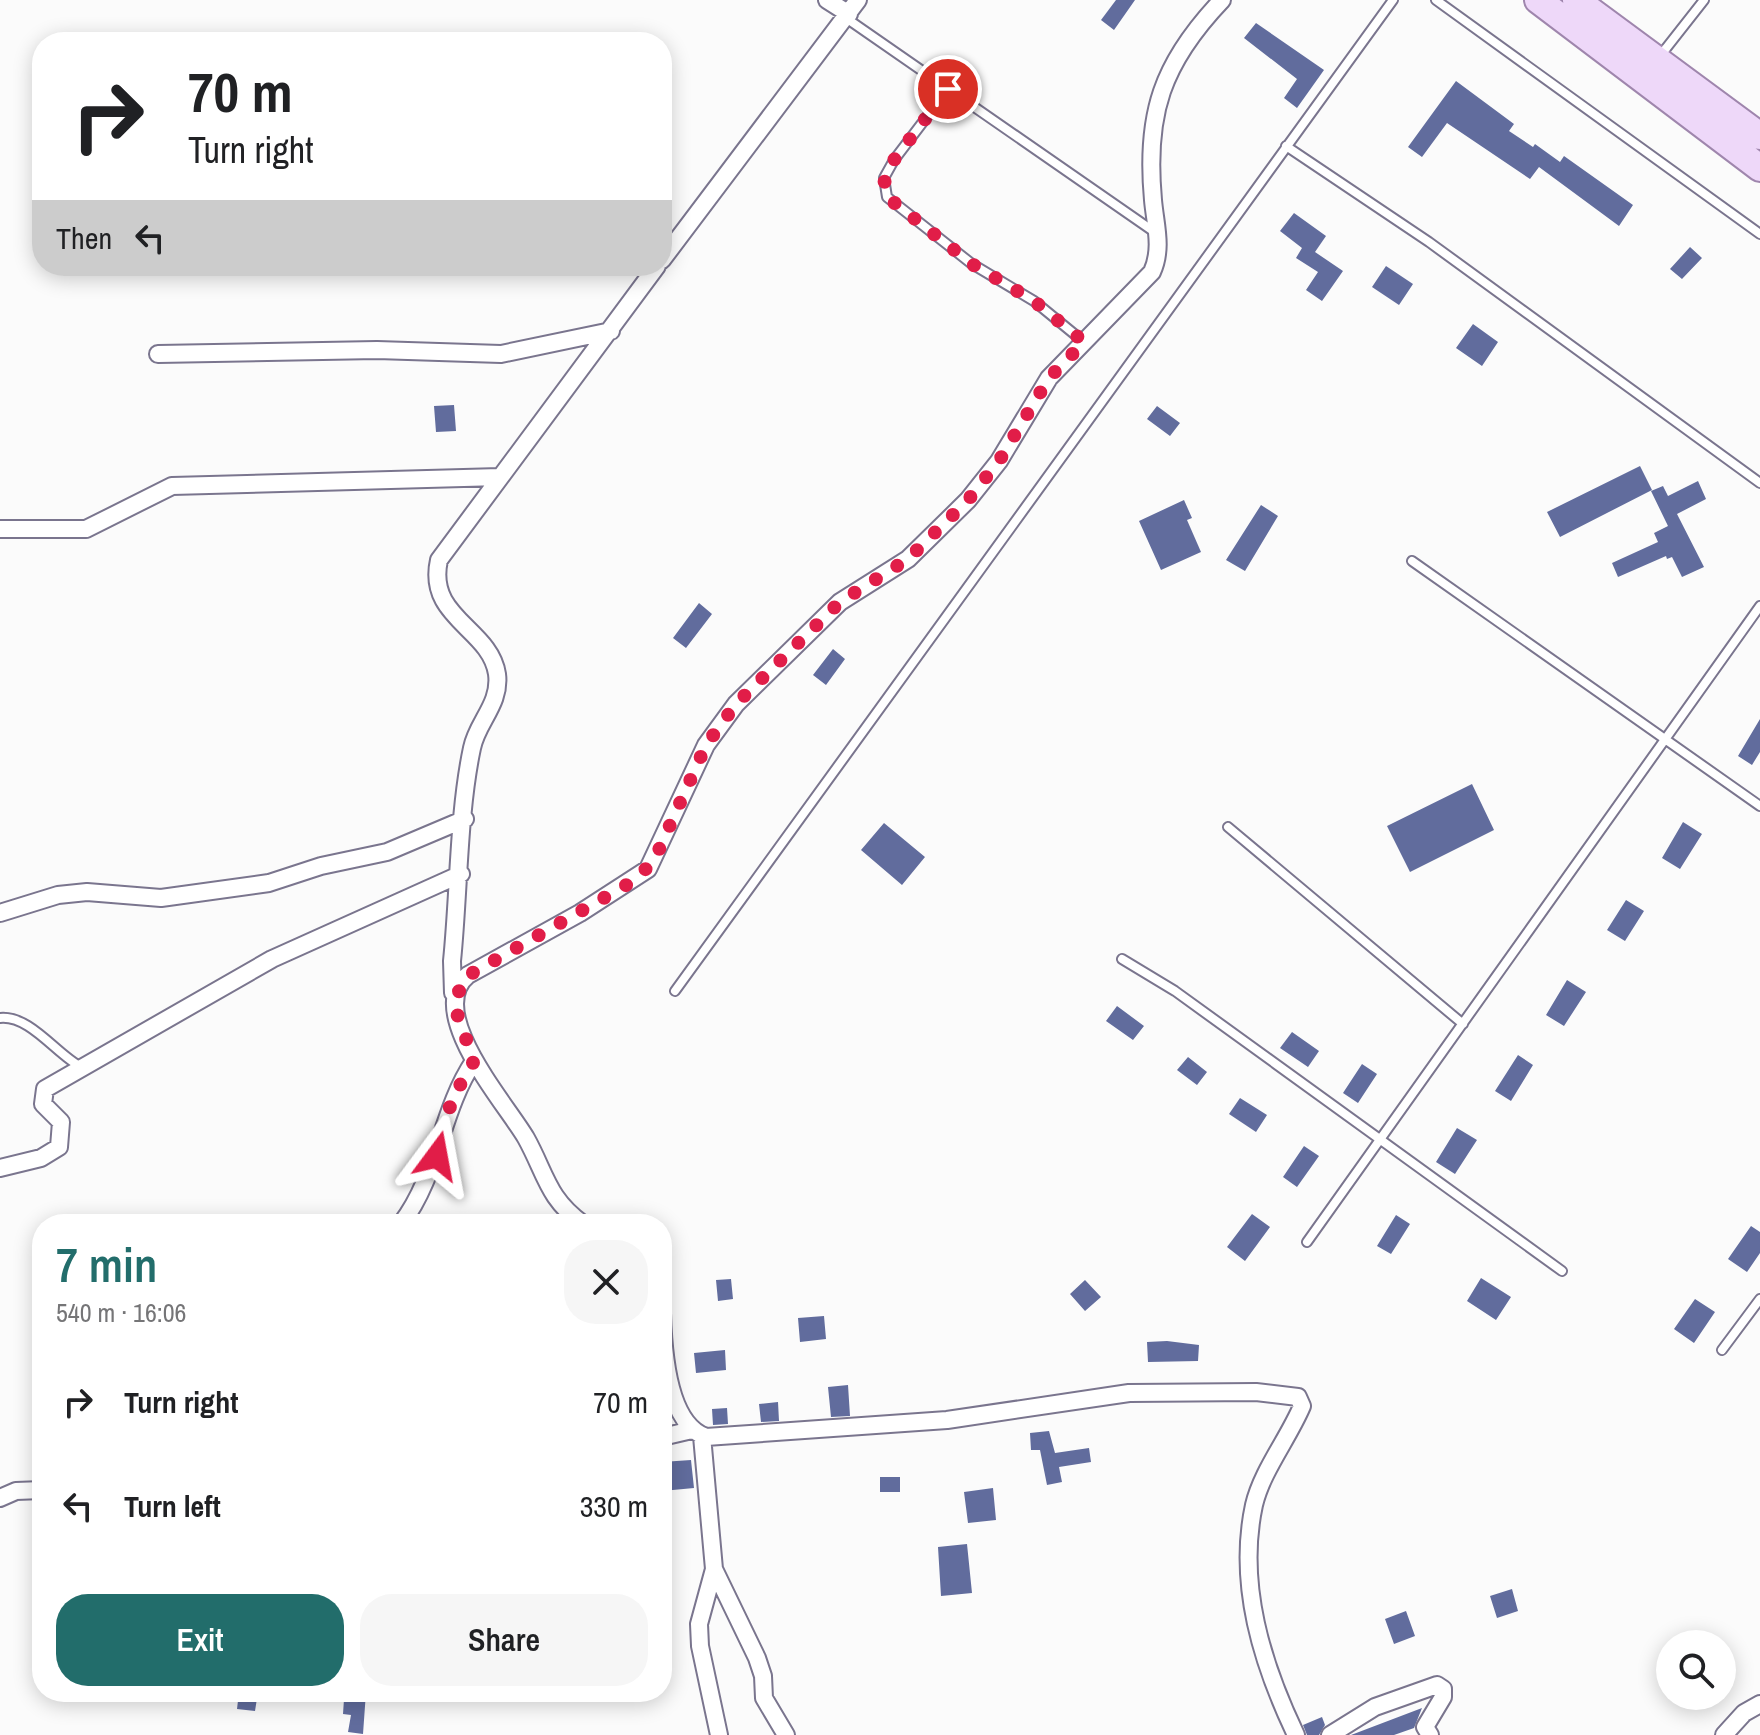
<!DOCTYPE html>
<html lang="en">
<head>
<meta charset="utf-8">
<style>
	body { margin:0; font-family:"Archivo Narrow",sans-serif; background:#f6f6f6; color:#202124; height:100vh; display:flex; flex-direction:column; font-size:30px; white-space:nowrap }
	* { box-sizing:border-box; margin:0 }
	p { font-size:26px; color:#757577 }
	.icon { flex:none; width:44px; height:44px; fill:none; stroke:currentColor; stroke-width:2; stroke-linecap:round; stroke-linejoin:round }
	.map { position:relative; flex:1; overflow:hidden }
	.details { position:absolute; left:32px; top:1214px; width:640px; height:488px; display:flex; flex-direction:column; background:#fff; border-radius:32px; box-shadow:0 4px 20px #0003 }
	.details>* { flex:none }
	.banner { position:absolute; left:32px; top:32px; width:640px; height:244px; border-radius:32px; box-shadow:0 4px 20px #0003; background:#fff; color:#202124; overflow:hidden }
	.buttons { position:absolute; left:1656px; top:1630px; display:grid; gap:16px }
	.buttons a { display:grid; place-items:center; width:80px; height:80px; border-radius:50%; background:#fff; box-shadow:0 4px 20px #0003; font-size:40px }
	.pin { position:absolute; display:grid; place-items:center; width:68px; height:68px; color:#fff; margin:-34px; border:4px solid #fff; border-radius:50%; box-shadow:0 2px 8px #0007 }
	.me { position:absolute; width:88px; margin:-44px; rotate:13deg; stroke-linejoin:round; filter:drop-shadow(0 0 6px #0008) }
	.turn { display:flex; align-items:center; gap:28px; height:168px; padding:0 24px; font-size:36px }
	.turn .icon { width:104px; height:104px; stroke-width:2.5 }
	.turn b { display:block; font-size:56px; line-height:68px }
	.then { display:flex; align-items:center; height:76px; padding:0 24px; background:#0003; gap:16px; font-size:30px }
	.round { display:grid; place-items:center; flex:none; width:84px; height:84px; border-radius:32px; background:#f6f6f6 }
	.overview { display:flex; align-items:center; justify-content:space-between; height:136px; padding:0 24px }
	h1 { font-size:48px; font-weight:600; line-height:60px; color:#226d6b }
	.action { display:flex; gap:16px; margin-top:auto; padding:16px 24px }
	.action a { flex:1; height:92px; border-radius:32px; background:#226d6b; color:#fff; font-size:32px; font-weight:600; line-height:92px; text-align:center }
	.action a+a { background:#f6f6f6; color:#202124 }
	ul { padding:0; list-style:none }
	li { display:flex; align-items:center; gap:24px; height:104px; padding:0 24px }
	li div { flex:1 }
	li b { display:block; font-size:30px }
	li em { font-style:normal }
	.map>svg:first-child { display:block }
	.building { fill:#616c9d }
	.lines { fill:none; stroke-linecap:round; stroke-linejoin:round }
	.service-casing { stroke:#7a758e; stroke-width:12 }
	.minor-casing { stroke:#7a758e; stroke-width:20 }
	.primary-casing { stroke:#9f86ad; stroke-width:30 }
	.service { stroke:#fff; stroke-width:8 }
	.minor { stroke:#fff; stroke-width:16 }
	.primary { stroke:#eed8f9; stroke-width:26 }
	.route { stroke:#e11d48; stroke-width:14; stroke-dasharray:0 25.2 }
</style>
</head>
<body>
<div class="map">
<svg width="1760" height="1735" viewBox="0 0 1760 1735">
	<rect width="100%" height="100%" fill="#fbfbfb"/>
	<path class="building" d="M1116 0H1135L1114 30 1101 20Z
		M1256 23 1324 70 1297 108 1284 98 1297 79 1244 38Z
		M1456 81 1514 124 1509 131 1533 147 1535 144 1560 162 1564 156 1633 205 1619 226 1539 167 1530 179 1447 123 1422 157 1408 147Z
		M1294 213 1326 236 1315 252 1343 271 1322 301 1306 290 1318 272 1296 258 1302 248 1280 231Z
		M1690 247 1702 258 1682 279 1670 269Z
		M1386 266 1413 284 1399 305 1372 287Z
		M1473 324 1498 342 1482 366 1456 348Z
		M454 405 456 431 436 432 434 406Z
		M1157 406 1180 423 1170 436 1147 419Z
		M1640 466 1652 490 1560 537 1547 512Z
		M1698 481 1706 499 1677 514 1704 567 1682 577 1672 557 1667 559 1666 556 1618 577 1612 563 1658 542 1654 533 1668 526 1651 491 1663 486 1668 496Z
		M1184 500 1192 518 1187 520 1201 552 1161 570 1139 521Z
		M1261 505 1278 516 1245 571 1226 560Z
		M699 603 712 614 686 648 673 638Z
		M833 649 845 659 826 685 813 675Z
		M1760 719V752L1752 765 1738 756Z
		M1472 784 1494 830 1410 872 1387 826Z
		M1683 822 1702 834 1680 869 1662 858Z
		M884 823 925 857 902 885 861 850Z
		M1626 900 1644 911 1625 941 1607 930Z
		M1567 980 1586 992 1564 1026 1546 1015Z
		M1117 1006 1144 1026 1133 1040 1106 1021Z
		M1292 1032 1319 1051 1308 1067 1280 1048Z
		M1518 1055 1533 1065 1511 1101 1495 1091Z
		M1188 1057 1207 1072 1197 1085 1177 1070Z
		M1362 1064 1377 1074 1358 1103 1343 1093Z
		M1240 1098 1267 1115 1256 1132 1229 1114Z
		M1457 1128 1477 1140 1455 1174 1436 1162Z
		M1304 1146 1319 1156 1297 1187 1283 1177Z
		M1252 1214 1270 1227 1245 1261 1227 1247Z
		M1396 1215 1410 1224 1391 1254 1377 1246Z
		M1751 1226 1760 1232V1253L1747 1272 1728 1259Z
		M1481 1278 1511 1297 1496 1320 1467 1301Z
		M731 1279 733 1299 718 1301 716 1280Z
		M1085 1280 1101 1297 1085 1311 1070 1294Z
		M1695 1299 1715 1312 1694 1343 1674 1329Z
		M824 1316 826 1339 800 1342 798 1318Z
		M1167 1341 1199 1345 1198 1361 1148 1362 1147 1342Z
		M725 1350 726 1370 696 1373 694 1353Z
		M848 1385 850 1416 831 1417 828 1387Z
		M778 1402 779 1421 761 1422 759 1404Z
		M727 1408 728 1424 713 1425 712 1409Z
		M1049 1431 1055 1453 1089 1448 1091 1462 1059 1467 1062 1482 1047 1485 1040 1450H1031L1030 1433Z
		M691 1460 694 1488 662 1491V1462Z
		M880 1477H900V1492H880Z
		M993 1488 996 1520 968 1523 964 1492Z
		M967 1544 972 1593 941 1596 938 1547Z
		M1512 1589 1518 1611 1497 1618 1490 1596Z
		M1406 1611 1415 1636 1394 1644 1385 1619Z
		M239 1692H258L255 1711 237 1709Z
		M353 1692H366L363 1734 348 1732 351 1715 343 1714 344 1699 352 1700Z
		M1422 1708 1414 1728 1394 1735H1351Z
		M1322 1717 1325 1725 1319 1735H1307L1303 1725Z"/>
	<g class="lines">
		<g class="service-casing">
			<path id="service" d="M1436 0 1760 234
				M846 18 1156 233
				M1660 56 1704 0
				M948 89 894 160 884 178 887 197 972 264 1034 301 1084 342
				M1286 146 1429 242 1760 483
				M1412 561 1760 806
				M1228 827 1463 1024
				M1122 959 1175 991 1562 1271
				M675 991 1393 0
				M0 1018C30 1015 56 1054 81 1067
				M1307 1242 1760 606
				M1722 1350 1760 1299"/>
		</g>
		<g class="minor-casing">
			<path id="minor" d="M827 0 849 14
				M662 260 858 0
				M158 354 377 350 501 354 611 331
				M0 529H86L172 486 500 477
				M0 913 58 895 87 892 161 898 269 883 321 866 387 852 465 819
				M453 993 452 961C459 893 458 814 472 748 477 722 501 704 497 674 490 628 426 618 439 560L657 266
				M0 1168 41 1158 59 1147 61 1122 43 1104 45 1089 272 959 461 874
				M401 1224C439 1174 440 1112 474 1061
				M583 1224C547 1198 546 1174 526 1138 507 1105 423 1011 468 975L580 913 648 869 706 745 736 704 840 602 908 559 968 500 999 461 1049 378 1152 272C1163 248 1155 224 1153 200 1145 114 1162 63 1222 0
				M662 1313C663 1349 667 1423 706 1437L947 1420 1129 1393 1256 1392 1298 1397 1302 1406C1288 1439 1262 1471 1254 1505 1237 1584 1262 1664 1296 1735
				M702 1436 714 1569 699 1624 700 1646 719 1735
				M662 1437 692 1430
				M0 1498 16 1491 42 1490
				M714 1569 757 1658 763 1676 764 1698 786 1735
				M1330 1735 1375 1707 1437 1685 1443 1689V1697L1425 1727 1430 1735
				M1724 1735 1744 1713 1760 1704"/>
		</g>
		<g class="primary-casing">
			<path id="primary" d="M1538 0 1760 168
				M1576 0 1760 136"/>
		</g>
		<use href="#service" class="service"/>
		<use href="#minor" class="minor"/>
		<use href="#primary" class="primary"/>
	</g>
	<g class="lines">
		<path class="route" d="M437 1156 452 1099 474 1061 455 1008 462 979 625 886 653 863 706 745 736 704 840 602 908 559 968 500 999 461 1049 378 1084 342 1034 301 972 264 887 197 884 178 894 160 948 89"/>
	</g>
</svg>
<div class="buttons">
<a><svg class="icon" aria-label="search" viewBox="0 0 24 24"><circle cx="10" cy="10" r="6"/><path d="M15 15l6 6"/></svg></a>
</div>
<div class="pin" style="left:948px;top:89px;background:#d93025"><svg class="icon" aria-label="arrive" viewBox="0 0 24 24"><path d="M6 21V4h12l-3 4 3 4H6"/></svg></div>
<svg class="me" style="left:437px;top:1156px" viewBox="-20 -20 40 40"><path d="M0-17L14 15 0 8-14 15z" fill="#e11d48" stroke="#fff" stroke-width="4"/></svg>
<div class="banner">
<div class="turn"><svg class="icon" aria-label="right" viewBox="0 0 24 24"><path d="M7 20v-9h11M14 6l5 5-5 5"/></svg><div><b>70 m</b>Turn right</div></div>
<div class="then">Then<svg class="icon" aria-label="left" viewBox="0 0 24 24"><path d="M17 20v-9H6M10 6l-5 5 5 5"/></svg></div>
</div>
<section class="details">
<div class="overview"><div><h1>7 min</h1><p>540 m · 16:06</p></div><a class="round"><svg class="icon" aria-label="close" viewBox="0 0 24 24"><path d="M6 6l12 12M18 6L6 18"/></svg></a></div>
<ul>
<li><svg class="icon" aria-label="right" viewBox="0 0 24 24"><path d="M7 20v-9h11M14 6l5 5-5 5"/></svg><div><b>Turn right</b></div><em>70 m</em></li>
<li><svg class="icon" aria-label="left" viewBox="0 0 24 24"><path d="M17 20v-9H6M10 6l-5 5 5 5"/></svg><div><b>Turn left</b></div><em>330 m</em></li>
</ul>
<div class="action"><a>Exit</a><a>Share</a></div>
</section>
</div>
</body>
</html>
